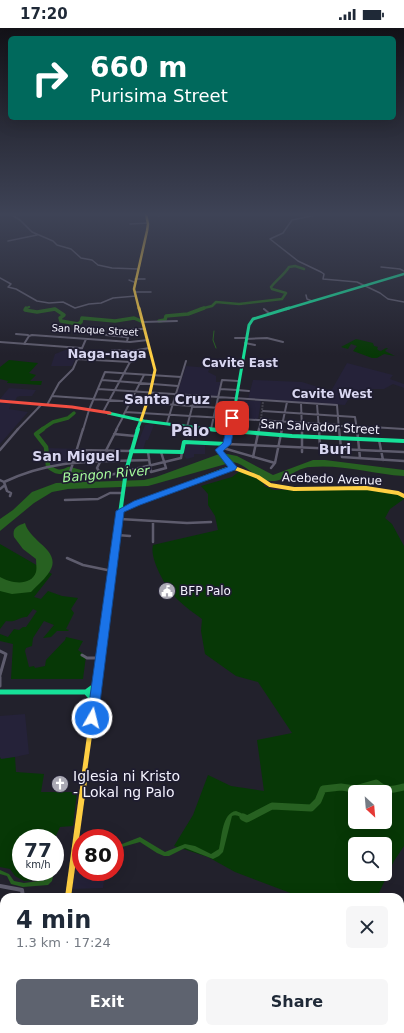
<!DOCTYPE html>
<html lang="en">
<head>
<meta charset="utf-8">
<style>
	body { margin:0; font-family:"DejaVu Sans",sans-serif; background:#f6f6f7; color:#1f2937; height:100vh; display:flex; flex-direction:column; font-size:15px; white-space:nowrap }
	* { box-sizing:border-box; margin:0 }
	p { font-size:13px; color:#747a83 }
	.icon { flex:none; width:22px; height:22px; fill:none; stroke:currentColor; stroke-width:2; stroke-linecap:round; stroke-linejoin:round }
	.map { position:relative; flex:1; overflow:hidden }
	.side { position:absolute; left:0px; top:865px; width:404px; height:140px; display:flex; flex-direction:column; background:#fff; border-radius:12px 12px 0 0; box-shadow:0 4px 16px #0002 }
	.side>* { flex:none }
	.top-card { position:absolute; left:8px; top:8px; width:388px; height:84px; border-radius:6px; box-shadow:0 4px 16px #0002; background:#00695c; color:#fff; overflow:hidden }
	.needle { width:26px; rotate:154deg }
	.controls { position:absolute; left:348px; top:757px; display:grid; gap:8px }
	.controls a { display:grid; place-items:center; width:44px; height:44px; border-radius:6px; background:#fff; box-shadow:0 4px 16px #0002; font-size:20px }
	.speed { position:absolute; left:12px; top:801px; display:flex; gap:8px; font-size:20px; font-weight:700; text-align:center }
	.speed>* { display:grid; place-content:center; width:52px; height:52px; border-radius:50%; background:#fff; box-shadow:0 4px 16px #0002; line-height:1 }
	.speed small { font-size:10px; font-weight:400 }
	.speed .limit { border:6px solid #d22; background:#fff; color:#111 }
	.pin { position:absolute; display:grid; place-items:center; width:34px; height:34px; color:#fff; margin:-17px; border-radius:8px; box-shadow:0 2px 6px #0006 }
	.me { position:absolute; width:44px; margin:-22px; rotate:8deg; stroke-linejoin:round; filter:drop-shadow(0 0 3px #0008) }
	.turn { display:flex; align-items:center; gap:14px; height:84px; padding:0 16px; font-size:18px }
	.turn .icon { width:52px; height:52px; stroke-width:2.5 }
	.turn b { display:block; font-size:28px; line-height:34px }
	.round { display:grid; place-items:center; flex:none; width:42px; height:42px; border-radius:6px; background:#f6f6f7 }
	.head { display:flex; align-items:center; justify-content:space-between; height:68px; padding:0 16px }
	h1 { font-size:24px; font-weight:700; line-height:30px }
	.button { display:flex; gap:8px; margin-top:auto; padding:8px 16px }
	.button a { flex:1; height:46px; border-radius:6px; background:#5e636f; color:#fff; font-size:16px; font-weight:700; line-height:46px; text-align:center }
	.button a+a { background:#f6f6f7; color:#1f2937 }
	.status { display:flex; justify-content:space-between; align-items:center; height:28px; padding:0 20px; background:#fff; direction:ltr }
	.status svg { height:11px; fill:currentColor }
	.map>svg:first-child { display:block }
	.built { fill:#252239 }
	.green { fill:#073806; fill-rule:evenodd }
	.water { fill:#276121 }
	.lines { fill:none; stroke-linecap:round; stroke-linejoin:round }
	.stream { stroke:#276121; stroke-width:1 }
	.river-far3 { stroke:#276121; stroke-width:2.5 }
	.river-far2 { stroke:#276121; stroke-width:3.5 }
	.river-far1 { stroke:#276121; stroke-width:4.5 }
	.river { stroke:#276121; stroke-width:7 }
	.street-tunnel { stroke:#41404b; stroke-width:2; stroke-dasharray:2 1; stroke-linecap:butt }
	.secondary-tunnel { stroke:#41404b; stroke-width:2.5; stroke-dasharray:2.5 1.5; stroke-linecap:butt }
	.street-far4 { stroke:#5e5c6d; stroke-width:1.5 }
	.street-far3 { stroke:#5e5c6d; stroke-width:2 }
	.street-far2 { stroke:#5e5c6d; stroke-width:2.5 }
	.street-far1 { stroke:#5e5c6d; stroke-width:3 }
	.street { stroke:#5e5c6d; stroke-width:4 }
	.fast-far3 { stroke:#16e098; stroke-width:2.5 }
	.fast-far2 { stroke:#16e098; stroke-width:3 }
	.fast-far1 { stroke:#16e098; stroke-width:4 }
	.fast { stroke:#16e098; stroke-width:5 }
	.slow-far4 { stroke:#ffcf43; stroke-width:2.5 }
	.slow-far3 { stroke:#ffcf43; stroke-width:3 }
	.slow-far2 { stroke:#ffcf43; stroke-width:4 }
	.slow-far1 { stroke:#ffcf43; stroke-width:5 }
	.slow { stroke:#ffcf43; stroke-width:6 }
	.jam-far1 { stroke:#f24e42; stroke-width:3 }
	.jam { stroke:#f24e42; stroke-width:6 }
	.route { fill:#1a73e8; stroke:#114b97 }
	.labels { text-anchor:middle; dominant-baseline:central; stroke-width:3.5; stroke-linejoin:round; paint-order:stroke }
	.far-street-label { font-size:10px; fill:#f3f2fd; stroke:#1f1d30 }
	.far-quarter-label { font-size:12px; font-weight:bold; fill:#d8d6f0; stroke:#1f1d30 }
	.street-label { font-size:12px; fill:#f3f2fd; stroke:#1f1d30 }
	.poi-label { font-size:12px; fill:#f3f2fd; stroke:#1f1d30; text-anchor:start }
	.far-district-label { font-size:13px; font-weight:bold; fill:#d8d6f0; stroke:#1f1d30 }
	.water-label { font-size:13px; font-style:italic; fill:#a7fc9c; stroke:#1f1d30 }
	.quarter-label { font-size:14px; font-weight:bold; fill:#d8d6f0; stroke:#1f1d30 }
	.near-poi-label { font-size:14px; fill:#f3f2fd; stroke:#1f1d30; text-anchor:start }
	.district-label { font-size:16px; font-weight:bold; fill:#d8d6f0; stroke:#1f1d30 }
</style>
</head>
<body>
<div class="status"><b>17:20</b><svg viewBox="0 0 49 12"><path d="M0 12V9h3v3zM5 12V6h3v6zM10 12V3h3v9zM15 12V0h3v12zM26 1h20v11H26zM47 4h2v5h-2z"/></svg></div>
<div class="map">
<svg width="404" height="1005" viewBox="0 0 404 1005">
	<rect width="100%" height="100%" fill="#22212c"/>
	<path class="built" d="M65 322H76L74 326 75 327 74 330H76L72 338H51L55 326Z
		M347 335 393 347 390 351 404 356V360L393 356 384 361H366L364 366 352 367 353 370H349L345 377 248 371 253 352 302 354 331 363Z
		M186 338 210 340 208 344 216 348V354H221L217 369 177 366Z
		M9 360 36 362 32 368H20L17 369 15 373 0 371Z
		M238 372 261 373 258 392 235 390Z
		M0 374 11 376 9 381 28 384 0 416Z
		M150 396 154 397 148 412H146L143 422H135L145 397Z
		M186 415 205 416V426H194V429L187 431 184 428Z
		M47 420 77 421 73 435 50 437Z
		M25 686 29 726 0 732V688Z
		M75 838H81V844H105L103 860 72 861Z"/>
	<path class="green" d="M356 311 373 315 374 318 378 319 377 321C382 326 383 319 388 320L385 323 395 328 384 326 377 330H372L353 323 357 318 351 316 348 321 341 319Z
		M9 332 38 335 29 345 36 347 30 353H42L41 357 7 355 8 353 0 351V339Z
		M240 443 258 451 264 456V458L274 462H340L367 461 397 466 402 468 404 471 390 481 385 490 392 496 404 518V818L394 833 377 869H355L337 865 326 869H301L235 844 208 829 174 818 193 787 208 747 231 758 264 763 257 712 292 705 258 654 236 648 205 626 201 603 202 591C194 585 185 579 178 572 167 562 149 531 153 517L218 502 215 488 208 477V466L201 458 232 449ZM355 764H385V794H355ZM355 816H385V846H355Z
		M0 516 52 546 34 569 41 571 48 563 62 568 78 570 71 581 74 585 66 601 69 602 68 603H57L51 609 43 610 54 597 44 593 33 610 32 618 26 620 25 623 29 639 34 638 35 640 45 638 46 632 65 612 66 609 83 613 78 622 86 628 83 651H11L13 616 0 613V606L8 609 14 601 19 602 23 599H26L37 583 33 581 27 589C20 588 16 595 6 593L0 601Z
		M0 729 1 731 15 729 16 744 44 746 41 764H77L73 798 60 799 55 810H21V844H48L45 851 24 853 15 848 10 841 0 839Z"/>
	<path class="water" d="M222 425 237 428 273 447 313 432H325L404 442V448C372 446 342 436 310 439 295 440 286 454 271 453 257 452 246 436 233 434L148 458 68 461 52 464 34 475 0 503V491L13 482 32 464 56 455 144 452 156 449Z
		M25 495C30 515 65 523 48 546 43 553 36 558 31 564L12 566 0 563V549C10 555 31 559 36 544 37 540 36 535 36 531L23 521 14 509C12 500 17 498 25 495Z
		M236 783 241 785 247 791C242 792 238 785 232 788L223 824 219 828 213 831 185 820 169 828H164L157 825 140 814 115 821V817L122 816 140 809 165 824 185 816 195 818 211 826 219 821C222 809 222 785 236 783Z
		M0 842 9 846 14 853 24 855 46 852 50 844H54L52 853 48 857 23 859 11 856 7 848 0 846Z"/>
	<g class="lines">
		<path class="stream" d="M214 303 213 312 216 320"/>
		<path class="river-far3" d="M25 281 29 279
			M53 281H55
			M200 281 212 278 216 274 239 276 282 271 286 265 272 261 271 259C277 251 284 247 289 239L295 238 304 241"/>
		<path class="river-far2" d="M26 280 25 282 37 284 55 281 64 287 60 290 61 293 78 296 81 294 82 290 115 293 134 290 141 293
			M159 293 165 292 166 288 188 286 204 280
			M41 402 53 394 68 390 74 385"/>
		<path class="river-far1" d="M43 401 36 406 46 419 48 438C55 444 61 446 69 441L90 447 92 450 90 453"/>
		<path class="river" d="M243 789 247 791 272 778 311 780 318 773 323 761 341 759 355 761 376 755C387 764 391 762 404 759"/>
		<path class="street-tunnel" d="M261 391 263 374"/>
		<path class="secondary-tunnel" d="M233 390 236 372"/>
		<path class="street-far4" d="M10 186 20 192 32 204 53 213 57 217 71 221 81 230 92 232 98 237 112 240 138 241
			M149 186 159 188
			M321 186 292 192 283 205 270 211 298 233 321 244 324 246 323 251 357 254 380 265 388 271 404 274
			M130 196 148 195
			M8 213 37 207
			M381 239 400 241 404 243
			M0 250 11 256 8 259 16 261 37 273 49 275 63 274 75 280 89 276 101 275 113 270 136 268
			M135 251H145
			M129 252 134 254
			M135 264H151
			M306 267 307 271 312 273"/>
		<path class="street-far3" d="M264 281 270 286
			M143 294 177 293
			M131 301H145
			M16 306 28 307
			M106 307 126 309 128 310 127 313
			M235 310H246
			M246 311 267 310 283 314
			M0 314 81 320
			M245 315 255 317
			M24 316 29 308 32 307 130 314 148 312
			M112 322 132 323 149 320
			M77 331 130 334
			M102 352 178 358
			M98 361 337 377 339 402
			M220 361 237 362
			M237 362 249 363
			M52 368 234 381
			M301 375 302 402
			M317 376 319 402
			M47 377 59 355 73 341 86 311
			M263 383 355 389 357 402
			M103 384 130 334 135 333 137 329 136 323
			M125 384 404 401
			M123 388 144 347
			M167 395 186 333
			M187 399 195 368
			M211 401 222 352 238 353
			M17 402 41 377
			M83 402 89 382 105 344 181 349
			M116 402 123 389
			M259 402 261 392
			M281 402 287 374"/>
		<path class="street-far2" d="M117 401 97 440 100 445 110 447 181 430 182 424
			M302 401V424
			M319 401 320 421
			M339 401 342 429 404 433
			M357 401 360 430
			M114 406 135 408
			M379 412 383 432
			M227 416 404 424
			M223 420 275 435
			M0 422 18 401
			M76 422 131 423
			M148 424 151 444 166 440 161 424
			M253 429 259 401
			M73 434 83 401
			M271 440 275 435 282 401
			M70 444 73 435
			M0 452 4 454C54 430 95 434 148 432
			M4 454 7 463 11 465 10 468
			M0 461 5 457
			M65 472 98 471 110 465H123
			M120 491 187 495 211 494
			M153 493V514
			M117 507 130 508
			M67 530 83 537 112 543"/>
		<path class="street-far1" d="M0 623 6 626 0 647
			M82 627 87 630H101
			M0 649V658"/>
		<path class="street" d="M0 858 22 862 23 869
			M254 1001V1005
			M272 1001 324 1004V1001
			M344 1001 362 1004 361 1001
			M210 1002 216 1001"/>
		<path class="fast-far3" d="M286 281 404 246"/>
		<path class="fast-far2" d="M236 372 249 297 253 291 289 280
			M108 385 144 393 215 402
			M137 402 141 392
			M230 402 233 390"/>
		<path class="fast-far1" d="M207 401 292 408 404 413
			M227 416 230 401
			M131 423 182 424 184 414 227 416
			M120 483 137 475 232 439
			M110 557 126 443 138 401"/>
		<path class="fast" d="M0 664H96
			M94 673 86 664 97 656
			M94 676 111 556"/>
		<path class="slow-far4" d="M139 281 134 261 147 203 148 196 146 186"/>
		<path class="slow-far3" d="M139 280 155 342 150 365 141 392"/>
		<path class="slow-far2" d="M227 416 219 423 232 439 258 449 270 457 294 461 366 460 398 465 404 468"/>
		<path class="slow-far1" d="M83 754 94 676"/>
		<path class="slow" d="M68 869 84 753"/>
		<path class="jam-far1" d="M0 373 72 379 110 385"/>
		<path class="jam" d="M50 1005 51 1001"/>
	</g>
	<linearGradient id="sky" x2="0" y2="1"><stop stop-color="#131218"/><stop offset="0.57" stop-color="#3e4356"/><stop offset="1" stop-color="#3e4356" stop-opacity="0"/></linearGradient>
	<rect width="404" height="327" fill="url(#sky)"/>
	<path class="route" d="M232 387 236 390 231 416 223 423 237 439 235 442 140 477 124 484 98 690 97 693 92 695 88 693 87 690 116 483 134 473 228 439 215 422 223 415 229 390Z"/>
	<defs>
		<g id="civic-disc" transform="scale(0.9)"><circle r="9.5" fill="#aaa9b4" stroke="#1f1d30"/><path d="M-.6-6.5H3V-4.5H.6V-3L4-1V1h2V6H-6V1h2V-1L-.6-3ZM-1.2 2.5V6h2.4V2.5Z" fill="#fff"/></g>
		<g id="church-disc" transform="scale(0.9)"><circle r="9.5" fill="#aaa9b4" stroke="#1f1d30"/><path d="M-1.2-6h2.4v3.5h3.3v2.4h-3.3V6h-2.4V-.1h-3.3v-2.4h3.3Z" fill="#fff"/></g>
	</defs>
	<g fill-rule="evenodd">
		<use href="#civic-disc" x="167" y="563"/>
		<use href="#church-disc" x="60" y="756"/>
	</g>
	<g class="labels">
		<g class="far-street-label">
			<text transform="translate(95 302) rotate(3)">San Roque Street</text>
		</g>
		<g class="far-quarter-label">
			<text x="240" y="335">Cavite East</text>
			<text x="332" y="366">Cavite West</text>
		</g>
		<g class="street-label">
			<text transform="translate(320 399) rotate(3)">San Salvador Street</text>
			<text transform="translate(332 451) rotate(2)">Acebedo Avenue</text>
		</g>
		<g class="poi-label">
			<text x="180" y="563">BFP Palo</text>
		</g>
		<g class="far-district-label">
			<text x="107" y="325">Naga-naga</text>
		</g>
		<g class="water-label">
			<text transform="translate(106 446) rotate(-5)">Bangon River</text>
		</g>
		<g class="quarter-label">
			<text x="167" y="371">Santa Cruz</text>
			<text x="335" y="421">Buri</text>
			<text x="76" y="428">San Miguel</text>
		</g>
		<g class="near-poi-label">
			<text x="73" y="748">Iglesia ni Kristo<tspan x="73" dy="16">- Lokal ng Palo</tspan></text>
		</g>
		<g class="district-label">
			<text x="190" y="402">Palo</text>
		</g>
	</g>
</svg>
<div class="controls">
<a><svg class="needle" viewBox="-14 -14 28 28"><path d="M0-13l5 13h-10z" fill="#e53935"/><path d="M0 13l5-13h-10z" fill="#747a83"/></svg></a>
<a><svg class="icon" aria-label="search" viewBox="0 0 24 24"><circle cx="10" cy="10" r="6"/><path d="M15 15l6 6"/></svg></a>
</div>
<div class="speed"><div>77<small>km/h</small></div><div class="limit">80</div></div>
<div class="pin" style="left:232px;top:390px;background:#d93025"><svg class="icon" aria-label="arrive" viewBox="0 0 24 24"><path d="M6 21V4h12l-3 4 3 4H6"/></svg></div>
<svg class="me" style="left:92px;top:690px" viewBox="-20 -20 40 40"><circle r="17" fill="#1a73e8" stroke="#fff" stroke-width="3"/><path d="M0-11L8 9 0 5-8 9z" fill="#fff"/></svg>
<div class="top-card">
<div class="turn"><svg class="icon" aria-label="right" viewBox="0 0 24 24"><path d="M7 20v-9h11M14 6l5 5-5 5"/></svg><div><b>660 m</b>Purisima Street</div></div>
</div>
<section class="side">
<div class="head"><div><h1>4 min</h1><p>1.3 km · 17:24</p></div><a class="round"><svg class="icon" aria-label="close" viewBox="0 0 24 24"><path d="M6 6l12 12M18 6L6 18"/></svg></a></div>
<div class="button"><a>Exit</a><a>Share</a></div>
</section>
</div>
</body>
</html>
